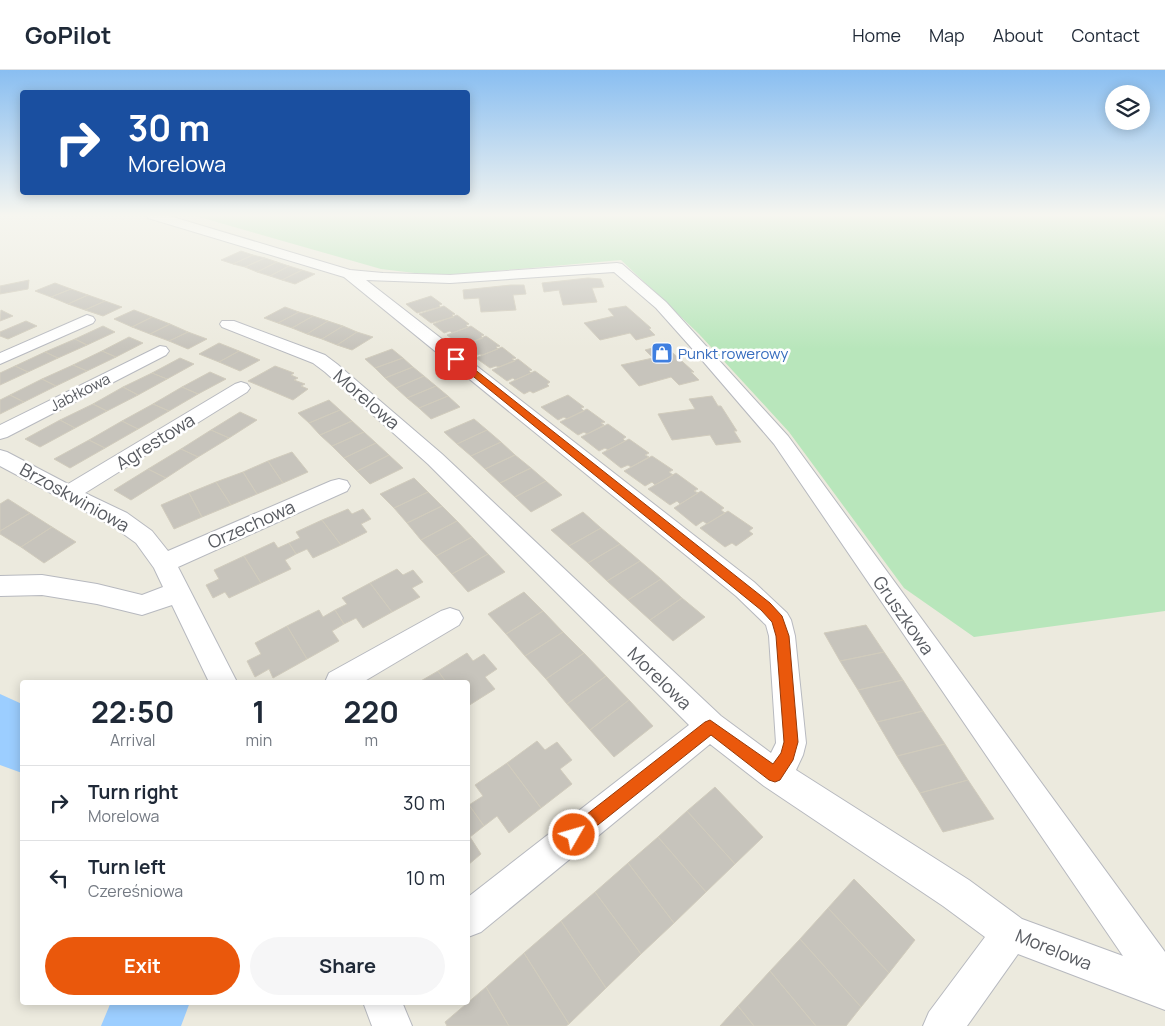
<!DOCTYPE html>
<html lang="en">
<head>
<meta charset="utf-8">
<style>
	body { margin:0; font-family:Manrope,sans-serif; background:#f6f6f7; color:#1f2937; height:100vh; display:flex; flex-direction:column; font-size:19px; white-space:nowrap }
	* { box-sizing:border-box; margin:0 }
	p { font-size:16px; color:#747a83 }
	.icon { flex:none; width:28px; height:28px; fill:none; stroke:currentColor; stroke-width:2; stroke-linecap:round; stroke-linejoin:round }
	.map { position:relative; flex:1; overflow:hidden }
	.panel { position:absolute; left:20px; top:610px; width:450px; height:325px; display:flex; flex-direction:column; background:#fff; border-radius:5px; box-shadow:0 2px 12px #0003 }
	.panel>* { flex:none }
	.top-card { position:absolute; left:20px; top:20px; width:450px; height:105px; border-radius:5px; box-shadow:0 2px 12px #0003; background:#1a4fa0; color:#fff; overflow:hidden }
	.fabs { position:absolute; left:1105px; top:15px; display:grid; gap:10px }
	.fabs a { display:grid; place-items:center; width:45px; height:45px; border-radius:50%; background:#fff; box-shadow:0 2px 12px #0003; font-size:25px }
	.pin { position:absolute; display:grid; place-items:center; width:42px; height:42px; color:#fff; margin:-21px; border-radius:10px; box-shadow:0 2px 8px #0006 }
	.me { position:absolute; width:55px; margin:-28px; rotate:52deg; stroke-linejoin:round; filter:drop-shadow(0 0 4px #0008) }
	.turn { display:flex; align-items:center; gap:18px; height:105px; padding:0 25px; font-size:22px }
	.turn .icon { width:65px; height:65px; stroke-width:2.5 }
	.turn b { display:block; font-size:35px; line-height:42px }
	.eta { display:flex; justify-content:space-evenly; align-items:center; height:85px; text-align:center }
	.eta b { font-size:30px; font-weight:700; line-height:35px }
	.button { display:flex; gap:10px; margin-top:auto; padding:10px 25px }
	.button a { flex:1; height:58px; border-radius:30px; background:#ea580c; color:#fff; font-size:20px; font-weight:700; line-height:58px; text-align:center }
	.button a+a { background:#f6f6f7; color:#1f2937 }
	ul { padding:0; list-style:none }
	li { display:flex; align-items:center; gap:15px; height:75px; padding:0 25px; border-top:1px solid #e0e1e3 }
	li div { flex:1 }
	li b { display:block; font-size:19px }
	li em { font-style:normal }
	header { display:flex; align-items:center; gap:30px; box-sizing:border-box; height:70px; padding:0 25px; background:#fff; border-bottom:1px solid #e0e1e3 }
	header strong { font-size:24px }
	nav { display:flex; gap:28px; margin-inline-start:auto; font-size:18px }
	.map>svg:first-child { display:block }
	.green { fill:#b8e6bb }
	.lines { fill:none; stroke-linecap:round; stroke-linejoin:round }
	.river { fill:#9cceff; fill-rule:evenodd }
	.building { fill:#c7c4bc; stroke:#d1ccbd }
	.minor-casing { stroke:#b7b9bf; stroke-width:2 }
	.minor { fill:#fff; fill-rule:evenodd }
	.route { fill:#ea580c; stroke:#983908 }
	.labels { text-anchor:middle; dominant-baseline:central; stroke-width:5; stroke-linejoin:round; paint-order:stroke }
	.far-shop-label { font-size:15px; fill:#366cbe; stroke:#fff; text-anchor:start }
	.far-street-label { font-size:15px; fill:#585b61; stroke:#fff }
	.street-label { font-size:18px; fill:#585b61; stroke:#fff }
</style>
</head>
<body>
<header>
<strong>GoPilot</strong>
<nav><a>Home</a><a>Map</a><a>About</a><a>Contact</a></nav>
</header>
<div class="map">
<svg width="1165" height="956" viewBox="0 0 1165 956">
	<rect width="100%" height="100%" fill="#eceade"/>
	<path class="green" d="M192 145H1165V541L974 567 904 518 789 362 699 264 621 190 440 206 381 199Z"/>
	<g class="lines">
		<path class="river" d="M0 624 22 634V703L0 695Z
			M111 932H190L181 956H101Z"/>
	</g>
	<path class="building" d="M241 181 253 185 233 194 221 190Z
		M253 185 265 188 245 197 233 194Z
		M265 188 277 192 257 202 245 197Z
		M277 192 289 196 270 206 257 202Z
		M289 196 302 200 282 210 270 206Z
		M302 200 315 204 295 214 282 210Z
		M588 208 601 209 604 217 592 218 597 232 563 235 559 220 544 222 542 213Z
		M29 210 28 219 0 224V216Z
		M55 213 71 219 51 227 35 221Z
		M511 215H524L526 224 513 225 516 240 481 242 479 228 464 229 463 220Z
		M71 219 88 225 68 234 51 227Z
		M88 225 105 231 85 240 68 234Z
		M431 226 442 234 439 235 440 237 417 243 406 234Z
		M105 231 122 237 103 246 85 240Z
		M444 236 455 244 452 245 454 247 431 253 419 244Z
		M626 236 651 258 649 259 655 265 636 270 630 263 600 270 584 253 614 246 608 239Z
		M285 237 299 242 278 253 264 248Z
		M1 240 13 246 0 251Z
		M134 240 152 247 132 257 114 249Z
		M299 242 313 246 292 258 278 253Z
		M457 245 469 254 466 255 468 257 452 263 450 261 444 263 433 254Z
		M313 246 328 251 307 264 292 258Z
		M152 247 170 254 150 264 132 257Z
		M26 251 37 256 8 269 0 266V262Z
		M328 251 343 256 322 269 307 264Z
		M170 254 188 262 169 271 150 264Z
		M103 256 115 262 87 275 75 269Z
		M343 256 357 262 337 275 322 269Z
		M471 256 484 265 481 266 483 268 467 274 465 272 459 274 447 265Z
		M188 262 207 269 188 279 169 271Z
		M357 262 373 267 352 280 337 275Z
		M486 266 500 276 496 277 498 279 482 285 480 284 474 286 461 276Z
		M129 267 143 273 116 287 102 281Z
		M75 269 87 275 58 288 45 282Z
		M219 273 239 281 219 292 199 284Z
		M664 275 694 302H691L699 310 679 315 671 307 639 316 621 295 653 288 645 280Z
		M502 277 516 288 512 289 515 291 499 297 496 296 490 298 476 288Z
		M392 279 403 288 375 298 365 289Z
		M102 281 116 287 87 301 73 295Z
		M239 281 260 290 240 301 219 292Z
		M45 282 58 288 28 302 15 296Z
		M180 288 194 294 167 309 152 303Z
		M403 288 413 297 385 308 375 298Z
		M518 289 532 300 529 301 531 303 515 310 513 308 507 311 492 300Z
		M73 295 87 301 56 316 42 309Z
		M15 296 28 302 0 315V303Z
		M275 296 294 303 291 305 298 308 294 310 305 314 301 316 308 319 293 330 248 311Z
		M413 297 424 306 396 318 385 308Z
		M535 301 550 312 547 314 549 316 533 323 530 321 524 324 509 313Z
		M210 302 226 309 198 324 182 317Z
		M152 303 167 309 138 325 123 317Z
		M424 306 436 316 407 328 396 318Z
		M42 309 56 316 24 332 10 325Z
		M436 316 448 326 419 338 407 328Z
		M123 317 138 325 107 341 93 334Z
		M182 317 198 324 169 341 153 334Z
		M10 325 24 332 0 344V330Z
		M568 325 584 337 581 338 584 341 567 349 564 347 558 350 541 337Z
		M448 326 460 337 431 349 419 338Z
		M712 326 718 336H721L737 361H734L741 372 716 375 710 365 672 370 658 344 695 339 689 329Z
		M329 330 340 340 309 353 298 343Z
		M93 334 107 341 75 358 60 350Z
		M153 334 169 341 138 359 122 351Z
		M587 339 605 352 601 353 604 355 587 364 584 362 578 365 560 352Z
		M340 340 352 351 320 365 309 353Z
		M240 342 257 350 229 368 211 360Z
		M474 349 487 360 457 374 444 362Z
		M60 350 75 358 40 377 25 369Z
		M122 351 138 359 105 378 89 370Z
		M352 351 364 362 332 376 320 365Z
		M608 354 626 367 623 369 625 371 608 380 605 378 599 381 581 367Z
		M211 360 229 368 198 387 181 379Z
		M487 360 501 372 471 386 457 374Z
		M364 362 376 373 344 388 332 376Z
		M629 369 649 383 645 385 649 387 631 397 628 395 621 398 602 383Z
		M89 370 105 378 70 398 54 389Z
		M501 372 515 385 485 399 471 386Z
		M376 373 389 385 357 401 344 388Z
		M181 379 198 387 166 408 148 399Z
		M292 382 308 402 283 413 268 391Z
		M389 385 403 398 370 414 357 401Z
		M515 385 531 398 500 413 485 399Z
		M652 386 673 400 669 402 673 405 655 415 652 412 645 416 624 401Z
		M268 391 283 413 257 424 243 402Z
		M531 398 546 411 515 427 500 413Z
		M148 399 166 408 131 430 114 420Z
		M243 402 257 424 231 435 216 412Z
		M676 403 698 419 694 421 698 423 680 434 677 431 670 435 648 419Z
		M414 408 428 422 394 438 380 424Z
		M546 411 562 425 531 442 515 427Z
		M216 412 231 435 202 447 189 423Z
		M701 421 724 438 721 440 725 443 707 454 703 451 696 456 674 438Z
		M428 422 442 436 407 453 394 438Z
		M189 423 202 447 174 459 161 435Z
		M8 429 30 443 0 461V434Z
		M442 436 457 451 421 470 407 453Z
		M348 439 352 444 363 439 371 449 361 454 367 462 341 475 322 450Z
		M728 441 753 458 749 461 753 464 736 476 732 473 725 477 700 458Z
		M583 442 601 458 569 476 551 460Z
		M30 443 52 457 21 477 0 464V461Z
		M322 450 341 475 313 488 307 479 296 484 289 473 300 468 296 462Z
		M457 451 472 467 436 486 421 470Z
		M52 457 76 472 44 493 21 477Z
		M601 458 620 474 588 493 569 476Z
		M472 467 488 484 452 504 436 486Z
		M274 472 278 478 289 473 296 484 285 490 291 499 261 513 244 486Z
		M620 474 640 491 607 511 588 493Z
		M488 484 505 502 468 522 452 504Z
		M244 486 261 513 229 528 225 522 213 528 206 515 219 509 214 500Z
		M640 491 661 509 628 530 607 511Z
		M397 499 403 505 413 500 423 512 412 518 420 527 392 542 370 513Z
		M661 509 682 528 650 550 628 530Z
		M370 513 392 542 363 558 356 548 344 554 335 540 347 534 342 528Z
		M524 522 543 541 506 564 488 544Z
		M682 528 705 547 673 571 650 550Z
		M319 540 323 547 335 540 344 554 332 561 339 571 307 589 287 556Z
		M543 541 563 562 525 586 506 564Z
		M866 555 884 582 840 591 824 563Z
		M287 556 307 589 273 608 269 599 255 607 247 591 261 584 255 573Z
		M563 562 584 583 546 609 525 586Z
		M884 582 903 610 858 620 840 591Z
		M467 583 473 591 484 584 497 599 485 607 495 619 468 636V612H446L438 601Z
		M584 583 606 606 567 634 546 609Z
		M438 601 446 612H419Z
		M606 606 629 630 590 660 567 634Z
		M903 610 923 641 877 652 858 620Z
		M629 630 653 656 614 687 590 660Z
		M923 641 945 674 897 686 877 652Z
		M537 671 545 680 557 672 572 690 560 699 572 714 541 738 507 693Z
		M945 674 968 710 920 723 897 686Z
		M507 693 541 738 509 763 497 746 484 756 469 735 483 726 475 715Z
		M968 710 994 749 943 762 920 723Z
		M715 717 763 767 735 794 687 741Z
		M469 735 484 756 470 767 481 784 468 795V737Z
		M687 741 735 794 706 822 658 767Z
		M658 767 706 822 674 853 628 793Z
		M628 793 674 853 641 884 595 822Z
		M854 809 915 870 889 903 828 838Z
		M595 822 641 884 606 918 561 851Z
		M828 838 889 903 861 937 800 869Z
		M561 851 606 918 569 954 524 883Z
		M800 869 861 937 846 956H816L770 901Z
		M524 883 569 954 566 956H509L486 917Z
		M770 901 816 956H754L738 936Z
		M486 917 509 956H447L445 952Z
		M738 936 754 956H720Z"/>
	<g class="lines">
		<g class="minor-casing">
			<path id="minor" d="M146 145H166L350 200 383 203 450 205 617 193 622 194 666 232 788 366 1165 882V940L1018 884 967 956H923L929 942 985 867 943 836 764 716 710 674 481 862 468 867V827L689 655 428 394 325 302 313 293 222 257 220 254 222 251H234L325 285 337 294 442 384 721 646 771 683 776 673 769 566 766 555 736 526 344 207 148 148ZM614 202 656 238 689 275 774 374 1123 886 1022 849 969 810 796 700 803 685 806 673 795 566 791 550 787 543 754 512 366 210 450 213Z
				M87 245 93 247 95 250 93 253 0 294V283Z
				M160 276 166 277 169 281 166 285 7 367 0 369V355Z
				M241 312 247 314 250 318 247 322 85 423 127 443 152 461 168 481 331 411 339 409 347 411 350 416 347 421 178 497 237 612H209L172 535 142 545 97 534 42 525 0 526V506L42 505 97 514 142 525 163 517 154 498 136 473 111 455 0 396V380L7 382 68 414 235 314Z
				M450 538 459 541 463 548 459 555 363 612H325L329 603 441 541Z
				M363 932H402L412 956H372Z"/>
		</g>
		<use href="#minor" class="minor"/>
	</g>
	<linearGradient id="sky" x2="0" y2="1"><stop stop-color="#89bef1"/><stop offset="0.52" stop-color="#f6f6f0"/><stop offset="1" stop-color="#f6f6f0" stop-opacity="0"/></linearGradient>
	<rect width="1165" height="279" fill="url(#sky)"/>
	<path class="route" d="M453 287H459L770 533 782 546 789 566 798 672 793 690 780 710 775 712 769 710 711 665 579 770 574 773 568 770 566 765 568 759 705 652 710 650 773 694 781 683 784 672 776 566 772 552 761 540 453 290Z"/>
	<defs>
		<g id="shop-square" transform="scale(1.125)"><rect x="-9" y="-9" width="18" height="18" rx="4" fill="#3f7fe0" stroke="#fff"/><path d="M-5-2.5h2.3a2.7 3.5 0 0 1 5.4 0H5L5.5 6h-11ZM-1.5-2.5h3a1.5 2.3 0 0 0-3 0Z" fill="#fff"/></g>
	</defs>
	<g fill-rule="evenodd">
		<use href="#shop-square" x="662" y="283"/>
	</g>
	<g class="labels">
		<g class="far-shop-label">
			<text x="678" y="283">Punkt rowerowy</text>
		</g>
		<g class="far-street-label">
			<text transform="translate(80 322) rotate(-27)">Jabłkowa</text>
		</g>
		<g class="street-label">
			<text transform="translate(367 329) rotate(41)">Morelowa</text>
			<text transform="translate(155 371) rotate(-32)">Agrestowa</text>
			<text transform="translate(75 427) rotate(29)">Brzoskwiniowa</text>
			<text transform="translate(251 454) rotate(-24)">Orzechowa</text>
			<text transform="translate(904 545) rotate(55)">Gruszkowa</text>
			<text transform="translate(660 608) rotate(44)">Morelowa</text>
			<text transform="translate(1054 879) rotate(22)">Morelowa</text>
		</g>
	</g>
</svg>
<div class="fabs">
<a><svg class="icon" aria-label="layers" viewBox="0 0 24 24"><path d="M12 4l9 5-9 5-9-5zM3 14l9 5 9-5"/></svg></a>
</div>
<div class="pin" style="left:456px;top:289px;background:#d93025"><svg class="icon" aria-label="arrive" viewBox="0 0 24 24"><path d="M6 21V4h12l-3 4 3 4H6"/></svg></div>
<svg class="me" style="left:574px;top:765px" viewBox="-20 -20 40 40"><circle r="17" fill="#ea580c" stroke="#fff" stroke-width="3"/><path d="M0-11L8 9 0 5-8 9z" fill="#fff"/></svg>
<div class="top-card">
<div class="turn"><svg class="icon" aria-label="right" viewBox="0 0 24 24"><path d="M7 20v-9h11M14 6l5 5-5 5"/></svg><div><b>30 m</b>Morelowa</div></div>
</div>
<section class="panel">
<div class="eta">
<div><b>22:50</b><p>Arrival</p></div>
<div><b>1</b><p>min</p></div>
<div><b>220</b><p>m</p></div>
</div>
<ul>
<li><svg class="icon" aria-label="right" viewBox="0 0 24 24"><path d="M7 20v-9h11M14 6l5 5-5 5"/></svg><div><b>Turn right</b><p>Morelowa</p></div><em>30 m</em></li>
<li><svg class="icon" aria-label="left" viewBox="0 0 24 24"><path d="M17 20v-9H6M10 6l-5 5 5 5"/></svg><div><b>Turn left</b><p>Czereśniowa</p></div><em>10 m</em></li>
</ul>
<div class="button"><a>Exit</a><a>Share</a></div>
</section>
</div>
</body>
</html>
